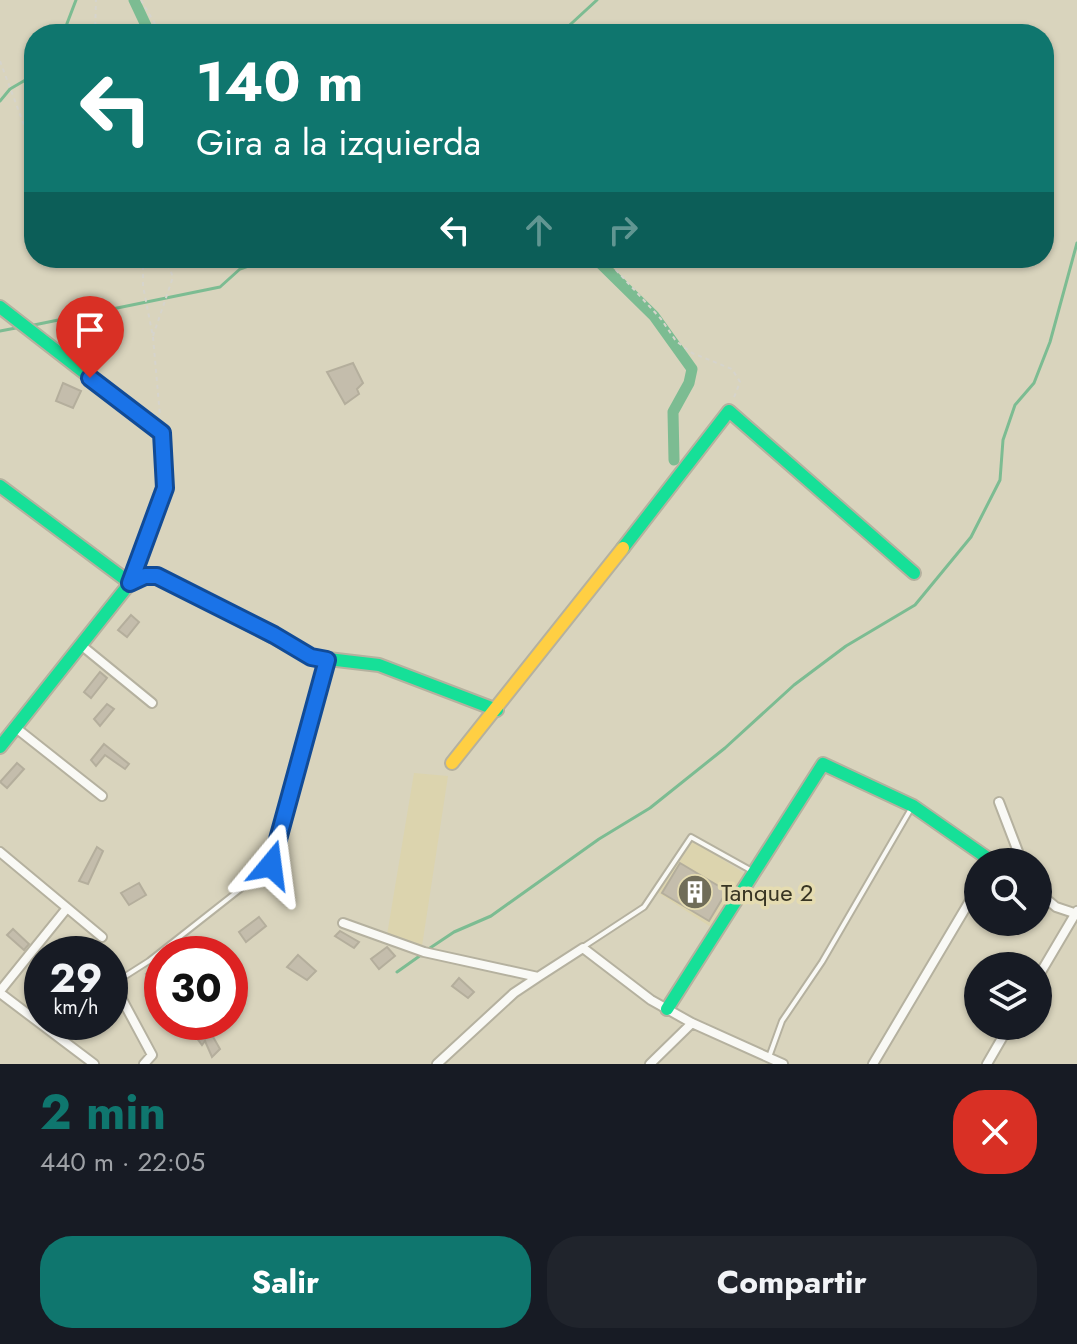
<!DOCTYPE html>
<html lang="es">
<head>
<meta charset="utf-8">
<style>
	body { margin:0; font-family:Jost,sans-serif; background:#20242c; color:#f1f3f6; height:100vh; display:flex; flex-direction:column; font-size:30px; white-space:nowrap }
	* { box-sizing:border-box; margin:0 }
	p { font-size:26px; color:#9ea1a6 }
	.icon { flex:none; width:44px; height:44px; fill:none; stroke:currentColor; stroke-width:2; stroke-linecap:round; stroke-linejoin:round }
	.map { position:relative; height:1064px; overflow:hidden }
	.drawer { display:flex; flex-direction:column; background:#171b24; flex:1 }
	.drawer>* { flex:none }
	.guide { position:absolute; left:24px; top:24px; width:1030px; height:244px; border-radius:32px; box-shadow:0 2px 6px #0004; background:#0f766e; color:#fff; overflow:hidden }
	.buttons { position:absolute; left:964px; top:848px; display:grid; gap:16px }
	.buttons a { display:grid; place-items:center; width:88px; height:88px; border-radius:50%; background:#171b24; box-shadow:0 2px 6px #0004; font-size:40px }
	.speed { position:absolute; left:24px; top:936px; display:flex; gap:16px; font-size:40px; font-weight:700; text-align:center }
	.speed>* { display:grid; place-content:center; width:104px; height:104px; border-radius:50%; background:#171b24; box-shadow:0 2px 6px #0004; line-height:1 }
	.speed small { font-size:20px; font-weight:400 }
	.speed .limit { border:12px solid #d22; background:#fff; color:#111 }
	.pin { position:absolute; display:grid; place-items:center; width:68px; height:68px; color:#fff; margin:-82px -34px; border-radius:50% 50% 50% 0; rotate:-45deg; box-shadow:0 0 8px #0007 }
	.pin .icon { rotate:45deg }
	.me { position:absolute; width:88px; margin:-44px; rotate:16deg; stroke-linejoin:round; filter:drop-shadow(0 0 6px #0008) }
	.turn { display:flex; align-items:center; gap:28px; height:168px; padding:0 40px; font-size:36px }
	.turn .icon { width:104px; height:104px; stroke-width:2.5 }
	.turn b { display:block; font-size:56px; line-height:68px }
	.lanes { display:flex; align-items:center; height:76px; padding:0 40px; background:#0003; justify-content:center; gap:40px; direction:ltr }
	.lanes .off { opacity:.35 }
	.round { display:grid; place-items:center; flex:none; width:84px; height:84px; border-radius:32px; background:#20242c }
	.overview { display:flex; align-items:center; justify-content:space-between; height:136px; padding:0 40px }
	h1 { font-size:48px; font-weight:700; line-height:60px; color:#0f766e }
	.button { display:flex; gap:16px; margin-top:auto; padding:16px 40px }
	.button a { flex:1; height:92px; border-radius:32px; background:#0f766e; color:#fff; font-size:32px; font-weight:700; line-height:92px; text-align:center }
	.button a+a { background:#20242c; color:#f1f3f6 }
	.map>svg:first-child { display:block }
	.built { fill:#dcd4ae }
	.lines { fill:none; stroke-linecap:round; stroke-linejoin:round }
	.stream { stroke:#7cbc92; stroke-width:3 }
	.canal { stroke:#7cbc92; stroke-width:11 }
	.building { fill:#c4bdac; stroke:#b4ae9c; stroke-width:2 }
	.lane-casing { stroke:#b5b19f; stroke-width:8 }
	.street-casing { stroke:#b5b19f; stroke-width:12 }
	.fast-casing { stroke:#b5b19f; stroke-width:16 }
	.slow-casing { stroke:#b5b19f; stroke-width:16 }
	.path { stroke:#d6d4cc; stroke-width:2; stroke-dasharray:4 4; stroke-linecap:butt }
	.lane { stroke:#f9f9f5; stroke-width:4 }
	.street { stroke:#f9f9f5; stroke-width:8 }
	.fast { stroke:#16e098; stroke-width:12 }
	.slow { stroke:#ffcf43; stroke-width:12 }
	.route-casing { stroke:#114b97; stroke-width:20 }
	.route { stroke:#1a73e8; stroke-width:14 }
	.labels { text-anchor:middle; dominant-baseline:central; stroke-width:7; stroke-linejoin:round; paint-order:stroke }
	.poi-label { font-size:24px; fill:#383523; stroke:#e5dcb1; text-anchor:start }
</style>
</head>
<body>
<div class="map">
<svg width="1077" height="1064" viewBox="0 0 1077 1064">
	<rect width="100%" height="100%" fill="#d9d4bd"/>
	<path class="built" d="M414 773 448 776 422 946 387 935Z
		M692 840 747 875 714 929 657 892Z"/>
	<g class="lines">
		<path class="stream" d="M63 34 76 0
			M560 34 597 0
			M0 101 10 89 34 75
			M29 326 220 287 240 269 272 258
			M0 331 21 327
			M427 950 454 932 491 916 599 839 650 808 725 748 794 685 846 646 915 605 971 537 1000 480 1003 440 1015 405 1034 383 1050 342 1077 243
			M397 972 421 955"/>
		<path class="canal" d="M134 0 150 34
			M595 258 654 316 692 369 689 383 673 412 674 460"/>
	</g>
	<path class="building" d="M353 363 363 383 357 389 359 394 345 404 327 372Z
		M63 383 81 391 73 408 56 401Z
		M131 615 139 622 127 637 118 630Z
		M100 672 107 678 91 698 84 692Z
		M107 704 114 709 100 726 94 719Z
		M104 744 129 764 125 769 105 755 96 766 91 760Z
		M17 763 24 769 7 788 0 782Z
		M97 847 103 851 88 884 79 881Z
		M680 863 727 891 709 921 662 893Z
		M139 883 146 895 129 905 121 893Z
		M259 917 266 926 246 942 239 932Z
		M13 929 29 944 24 950 7 935Z
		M340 931 359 942 354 948 335 936Z
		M387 947 395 956 379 969 371 959Z
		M298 955 316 971 307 980 287 967Z
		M159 964 162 968V984L156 988 146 974Z
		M459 978 474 992 468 998 452 986Z
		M208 1028 220 1049 212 1057 205 1041 202 1045 196 1037Z"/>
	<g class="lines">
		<g class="lane-casing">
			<path id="lane" d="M583 947 644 907 691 837 752 871
				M116 982 149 961 271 865
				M769 1057 782 1021 822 962 912 807"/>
		</g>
		<g class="street-casing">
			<path id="street" d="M81 645 152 703
				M16 728 102 796
				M999 802 1022 862
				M0 852 102 937
				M271 865 327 660
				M1038 892 1056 907 1077 914
				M343 923 424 952 538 977 514 993 437 1064
				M110 977 152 1055 144 1064
				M538 977 583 948 651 1000 692 1023 783 1064
				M1038 977 1077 911
				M0 991 67 908
				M0 993 94 1064
				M650 1064 692 1023
				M873 1064 978 887
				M987 1064 1009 1026"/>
		</g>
		<g class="fast-casing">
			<path id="fast" d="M0 307 162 433 165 488 130 583 0 486
				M623 548 729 411 914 573
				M0 747 130 583 145 576H157L311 657 379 665 497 710
				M667 1009 823 764 913 806 993 862"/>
		</g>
		<g class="slow-casing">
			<path id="slow" d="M452 763 623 548"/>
		</g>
		<path class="path" d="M141 0 161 34
			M95 34 96 0
			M0 61 24 125 34 139
			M143 258V286L153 337 160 416
			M605 258 661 319 676 341 692 353 732 369 740 382 733 400
			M153 336 173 277 165 258"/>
		<use href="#lane" class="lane"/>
		<use href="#street" class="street"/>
		<use href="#fast" class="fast"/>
		<use href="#slow" class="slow"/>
	</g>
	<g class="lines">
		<g class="route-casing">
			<path id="route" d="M90 378 162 433 165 488 130 583 145 576H157L274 635 311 657 327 660 271 865"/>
		</g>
		<use href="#route" class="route"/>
	</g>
	<defs>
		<g id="building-disc" transform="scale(1.8)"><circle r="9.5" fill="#706d59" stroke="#e5dcb1"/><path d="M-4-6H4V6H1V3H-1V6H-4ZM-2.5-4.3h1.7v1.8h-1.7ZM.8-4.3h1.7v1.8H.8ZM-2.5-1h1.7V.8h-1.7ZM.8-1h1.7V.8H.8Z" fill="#fff"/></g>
	</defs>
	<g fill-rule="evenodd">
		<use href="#building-disc" x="695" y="892"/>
	</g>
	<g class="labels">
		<g class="poi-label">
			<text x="721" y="892">Tanque 2</text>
		</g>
	</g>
</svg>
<div class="buttons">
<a><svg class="icon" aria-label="search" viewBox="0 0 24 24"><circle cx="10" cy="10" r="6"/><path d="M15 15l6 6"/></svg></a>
<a><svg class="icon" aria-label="layers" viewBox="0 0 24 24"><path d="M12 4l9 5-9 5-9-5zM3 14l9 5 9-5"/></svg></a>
</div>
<div class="speed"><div>29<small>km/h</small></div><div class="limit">30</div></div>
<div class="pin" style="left:90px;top:378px;background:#d93025"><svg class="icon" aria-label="arrive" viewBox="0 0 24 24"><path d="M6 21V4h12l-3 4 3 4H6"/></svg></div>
<svg class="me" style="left:271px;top:865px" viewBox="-20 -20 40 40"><path d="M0-17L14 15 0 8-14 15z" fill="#1a73e8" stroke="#fff" stroke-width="4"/></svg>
<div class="guide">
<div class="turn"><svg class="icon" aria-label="left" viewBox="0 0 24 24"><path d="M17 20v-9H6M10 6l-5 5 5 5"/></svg><div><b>140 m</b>Gira a la izquierda</div></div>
<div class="lanes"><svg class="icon" aria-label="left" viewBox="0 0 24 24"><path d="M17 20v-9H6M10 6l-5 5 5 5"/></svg><svg class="icon off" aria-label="ahead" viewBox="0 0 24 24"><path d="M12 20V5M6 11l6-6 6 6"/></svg><svg class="icon off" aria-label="right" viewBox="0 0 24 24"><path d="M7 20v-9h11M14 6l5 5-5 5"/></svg></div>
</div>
</div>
<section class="drawer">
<div class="overview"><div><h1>2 min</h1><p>440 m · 22:05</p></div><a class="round" style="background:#d93025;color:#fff"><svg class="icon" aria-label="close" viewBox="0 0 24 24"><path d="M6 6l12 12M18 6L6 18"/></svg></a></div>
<div class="button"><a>Salir</a><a>Compartir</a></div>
</section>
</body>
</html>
